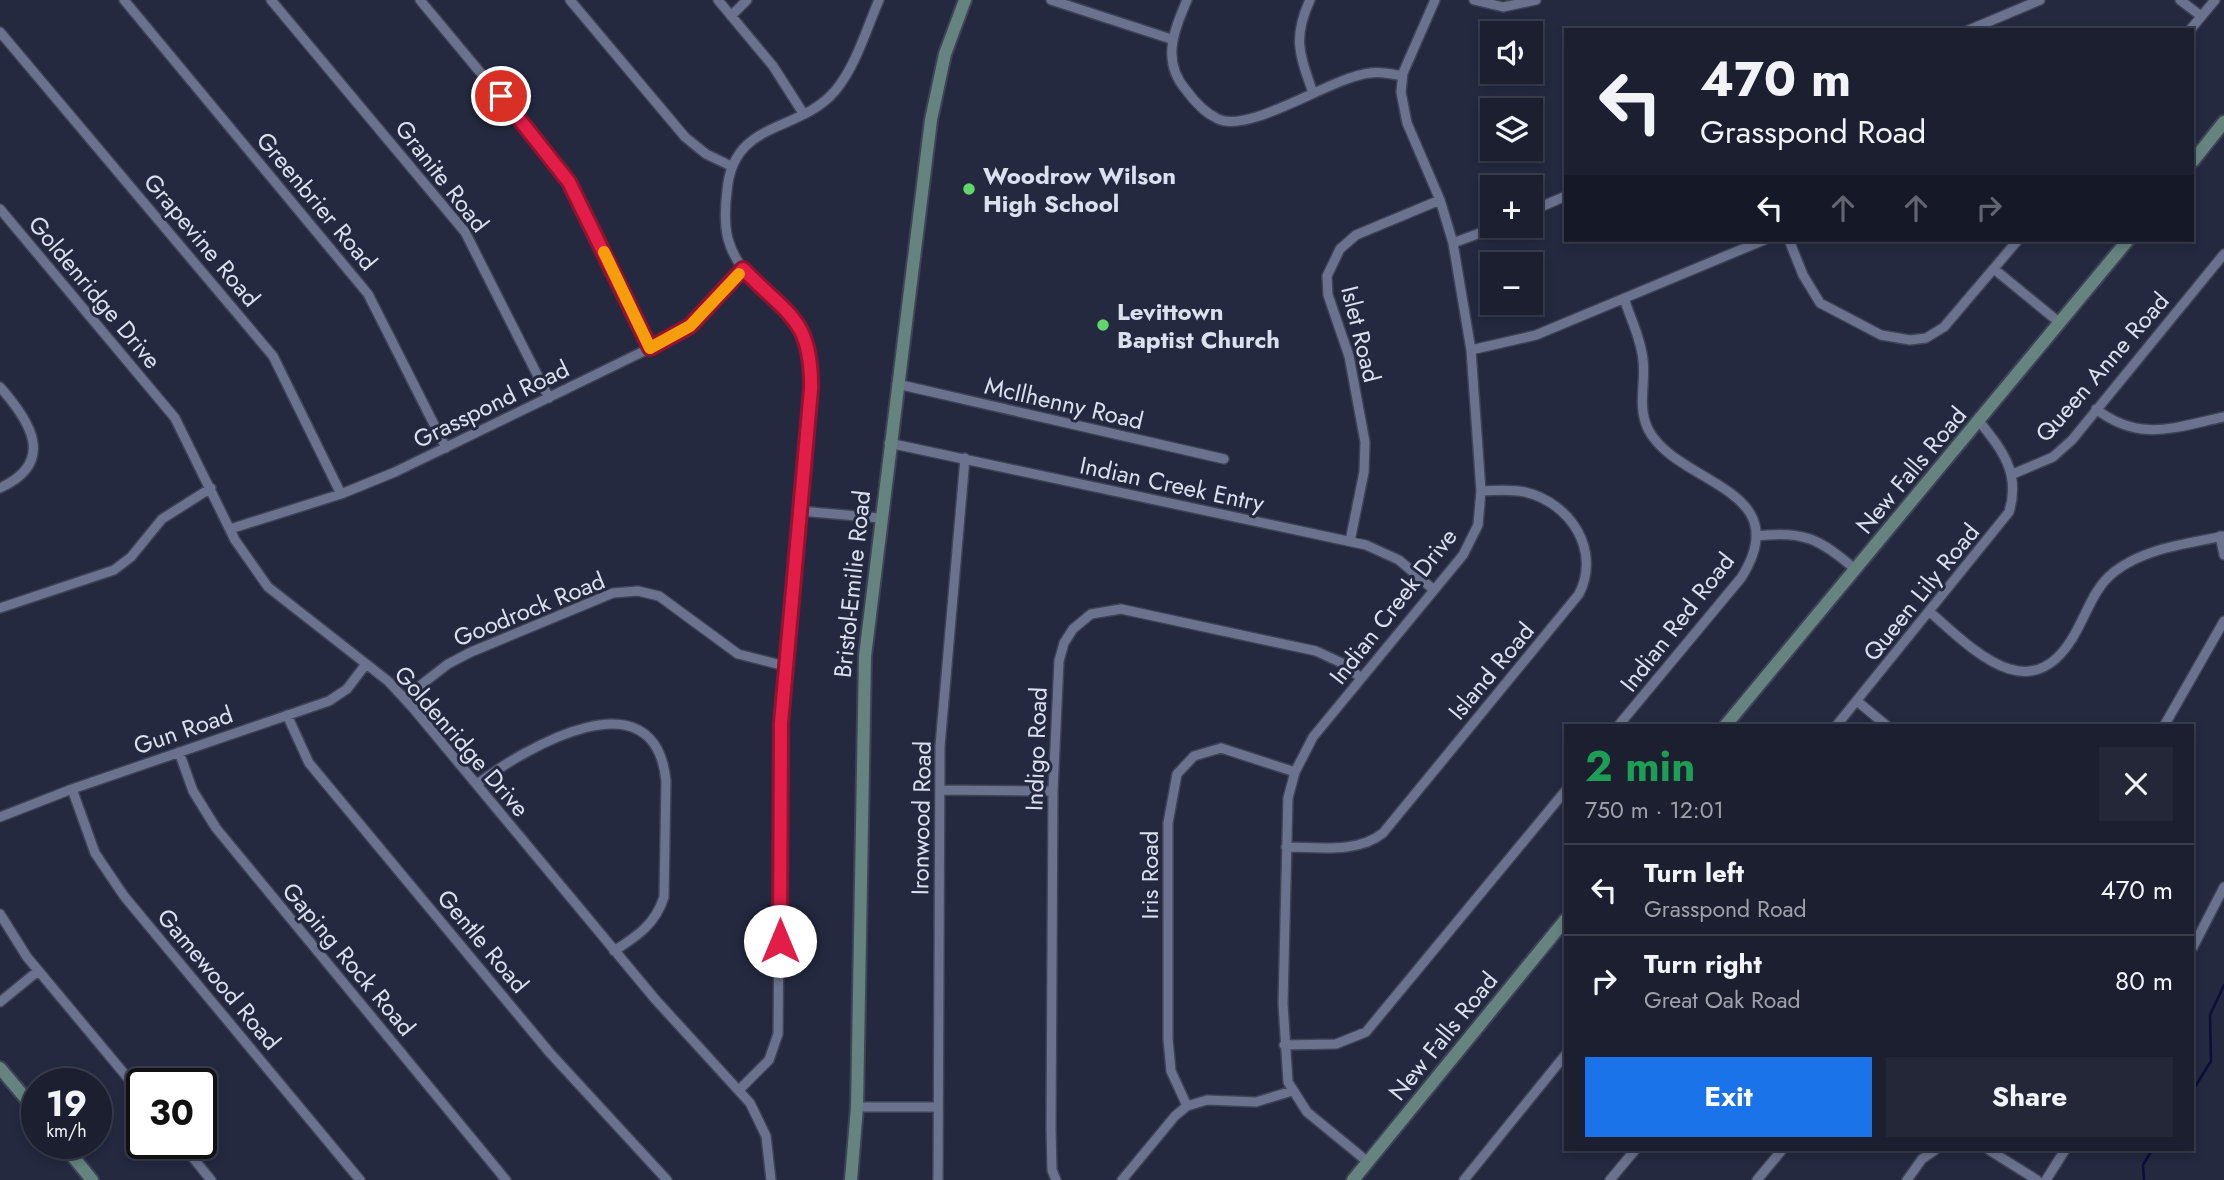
<!DOCTYPE html>
<html lang="en">
<head>
<meta charset="utf-8">
<style>
	body { margin:0; font-family:Jost,sans-serif; background:#242738; color:#f1f3f6; height:100vh; display:flex; flex-direction:column; font-size:26px; white-space:nowrap }
	* { box-sizing:border-box; margin:0 }
	p { font-size:23px; color:#a0a2ab }
	.icon { flex:none; width:38px; height:38px; fill:none; stroke:currentColor; stroke-width:2; stroke-linecap:round; stroke-linejoin:round }
	.map { position:relative; flex:1; overflow:hidden }
	.details { position:absolute; left:1564px; top:724px; width:630px; height:427px; display:flex; flex-direction:column; background:#1b1f30; border-radius:0px; box-shadow:0 4px 10px #0003,0 0 0 2px #393d4c }
	.details>* { flex:none }
	.guide { position:absolute; left:1564px; top:28px; width:630px; height:214px; border-radius:0px; box-shadow:0 4px 10px #0003,0 0 0 2px #393d4c; background:#1b1f30; color:#f1f3f6; overflow:hidden }
	.controls { position:absolute; left:1480px; top:21px; display:grid; gap:14px }
	.controls a { display:grid; place-items:center; width:63px; height:63px; border-radius:0px; background:#1b1f30; box-shadow:0 4px 10px #0003,0 0 0 2px #393d4c; font-size:35px }
	.speed { position:absolute; left:21px; top:1068px; display:flex; gap:14px; font-size:35px; font-weight:700; text-align:center }
	.speed>* { display:grid; place-content:center; width:91px; height:91px; border-radius:50%; background:#1b1f30; box-shadow:0 4px 10px #0003,0 0 0 2px #393d4c; line-height:1 }
	.speed small { font-size:18px; font-weight:400 }
	.speed .limit { border:4px solid #111; border-radius:10px; background:#fff; color:#111 }
	.pin { position:absolute; display:grid; place-items:center; width:60px; height:60px; color:#fff; margin:-30px; border:4px solid #fff; border-radius:50%; box-shadow:0 2px 7px #0007 }
	.me { position:absolute; width:77px; margin:-38px; rotate:0deg; stroke-linejoin:round; filter:drop-shadow(0 0 5px #0008) }
	.turn { display:flex; align-items:center; gap:24px; height:147px; padding:0 21px; font-size:32px }
	.turn .icon { width:91px; height:91px; stroke-width:2.5 }
	.turn b { display:block; font-size:49px; line-height:60px }
	.lanes { display:flex; align-items:center; height:66px; padding:0 21px; background:#0003; justify-content:center; gap:35px; direction:ltr }
	.lanes .off { opacity:.35 }
	.round { display:grid; place-items:center; flex:none; width:74px; height:74px; border-radius:0px; background:#242738 }
	.overview { display:flex; align-items:center; justify-content:space-between; height:119px; padding:0 21px }
	h1 { font-size:42px; font-weight:700; line-height:52px; color:#1e9e55 }
	.button { display:flex; gap:14px; margin-top:auto; padding:14px 21px }
	.button a { flex:1; height:80px; border-radius:0px; background:#1a73e8; color:#fff; font-size:28px; font-weight:700; line-height:80px; text-align:center }
	.button a+a { background:#242738; color:#f1f3f6 }
	ul { padding:0; list-style:none }
	li { display:flex; align-items:center; gap:21px; height:91px; padding:0 21px; border-top:2px solid #393d4c }
	li div { flex:1 }
	li b { display:block; font-size:26px }
	li em { font-style:normal }
	.map>svg:first-child { display:block }
	.lines { fill:none; stroke-linecap:round; stroke-linejoin:round }
	.stream { stroke:#0b0e36; stroke-width:2.5 }
	.street-casing { stroke:#3e4356; stroke-width:12 }
	.secondary-casing { stroke:#3e4356; stroke-width:16 }
	.street { stroke:#6b728d; stroke-width:9 }
	.secondary { stroke:#65847f; stroke-width:12 }
	.route-casing { stroke:#92132f; stroke-width:18 }
	.route { stroke:#e11d48; stroke-width:12 }
	.slow { stroke:#f59e0b; stroke-width:12 }
	.poi-dot { fill:#61d46a; stroke:#242940; stroke-width:2.5 }
	.labels { text-anchor:middle; dominant-baseline:central; stroke-width:6; stroke-linejoin:round; paint-order:stroke }
	.poi-label { font-size:24px; font-weight:bold; fill:#dbe0ef; stroke:#242940; text-anchor:start }
	.street-label { font-size:24px; fill:#dbe0ef; stroke:#242940 }
</style>
</head>
<body>
<div class="map">
<svg width="2224" height="1180" viewBox="0 0 2224 1180">
	<rect width="100%" height="100%" fill="#242940"/>
	<g class="lines">
		<path class="stream" d="M2193 1090 2211 1061 2210 1015 2224 985
			M2144 1180 2143 1165 2152 1150"/>
		<g class="street-casing">
			<path id="street" d="M124 0 368 294 446 448
				M271 0 465 232 549 398
				M420 0 559 167 650 348
				M570 0 685 137 706 154 731 166
				M718 0 773 66 803 113
				M1051 0 1171 39
				M1187 0C1174 31 1161 61 1186 90 1194 101 1205 113 1218 119 1251 134 1331 77 1370 73 1381 71 1392 74 1402 76
				M1310 0C1292 39 1300 55 1313 93
				M1474 0 1503 7 1536 0
				M2180 0 2201 16
				M731 16 747 0
				M1969 30 2040 0
				M2190 30 2215 0
				M0 32 273 356 341 494
				M0 209 175 418 235 540 268 587 388 681 413 708 655 999 750 1103 766 1136 771 1180
				M1531 211 1566 196
				M1789 240 1803 275 1820 303 1881 335 1910 340 1926 338 1944 327 2018 240
				M1453 243 1499 226
				M1994 269 2060 323
				M1471 350 1536 335 1764 240
				M897 384 1224 459
				M0 387C30 421 57 462 0 488
				M2096 409C2140 443 2175 427 2224 417
				M889 443 1366 545 1399 560 1434 590
				M2013 474 2053 457 2072 440 2224 254
				M800 511 880 518
				M230 529 341 494 395 472 671 338 690 325 743 269
				M1756 536C1803 530 1820 539 1855 569
				M2220 536 2224 555
				M1350 541 1364 472 1365 442 1349 356 1328 295 1327 276 1340 249 1356 235 1440 200
				M0 608 114 570 131 557 162 519 211 488
				M1930 612C1977 654 2034 712 2077 630 2088 610 2095 587 2114 572 2145 548 2186 544 2224 536
				M404 698 448 664 471 652 613 593 638 591 659 596 738 654 785 666
				M1857 701 1887 726
				M287 715 309 763 550 1053 667 1180
				M1618 726 1741 578C1799 487 1676 485 1648 429 1637 406 1646 383 1643 360 1641 338 1630 318 1624 298
				M1836 726 2009 512C2021 473 2002 450 1979 421
				M2164 726 2224 621
				M179 752 193 791 216 828 506 1180
				M477 784C525 748 655 671 666 781L664 897C655 925 637 936 614 951
				M72 789 95 853 124 896 360 1180
				M940 790 1053 791
				M0 817 72 789 329 701 347 689 366 664
				M1286 847C1317 847 1357 854 1383 833L1579 594C1601 551 1571 503 1525 492 1511 489 1495 490 1481 491
				M0 914 27 957 142 1095
				M2193 947 2224 887
				M0 1002 38 971
				M1284 1045 1336 1044 1366 1032 1566 790
				M740 1089 769 1060 778 1034 781 723 811 360C797 296 742 291 728 239 724 223 725 207 727 191 733 119 798 134 835 91 856 66 866 30 879 0
				M1187 1106 1171 1071 1168 1039V823L1177 774 1194 756 1221 748 1295 772
				M857 1107H938
				M181 1143 211 1180
				M1989 1150 2037 1180
				M1368 1162 1307 1112 1288 1082 1283 1004 1288 798 1295 772 1313 737 1463 555 1478 525 1481 491 1471 350 1453 243 1440 200 1407 123 1401 92 1403 73 1435 0
				M938 1180 940 746 965 458
				M1056 1180 1052 1170 1051 1128 1053 791 1059 661 1064 643 1073 629 1091 614 1121 609 1316 651 1344 664 1361 678
				M1122 1180 1175 1116 1187 1106 1207 1100 1256 1102 1292 1091
				M1464 1180 1566 1054
				M1610 1180 1635 1150
				M1757 1180 1782 1150
				M1907 1180 1922 1159 1935 1150
				M2046 1180 2065 1150"/>
		</g>
		<g class="secondary-casing">
			<path id="secondary" d="M2193 161 2224 122
				M1725 726 2128 240
				M0 1068 37 1112
				M62 1143 92 1180
				M851 1180 857 1107 865 656 931 120 945 54 965 0
				M1353 1180 1566 919"/>
		</g>
		<use href="#street" class="street"/>
		<use href="#secondary" class="secondary"/>
	</g>
	<g class="lines">
		<g class="route-casing">
			<path id="route" d="M501 96 569 182 650 348 690 326 743 269C787 315 812 318 811 389L781 723 780 941"/>
		</g>
		<use href="#route" class="route"/>
		<path class="slow" d="M604 252 650 348 690 326 739 274"/>
	</g>
	<g class="poi-dot">
		<circle cx="969" cy="189" r="7"/>
		<circle cx="1103" cy="325" r="7"/>
	</g>
	<g class="labels">
		<g class="poi-label">
			<text x="983" y="175">Woodrow Wilson<tspan x="983" dy="28">High School</tspan></text>
			<text x="1117" y="311">Levittown<tspan x="1117" dy="28">Baptist Church</tspan></text>
		</g>
		<g class="street-label">
			<text transform="translate(442 176) rotate(52)">Granite Road</text>
			<text transform="translate(317 201) rotate(50)">Greenbrier Road</text>
			<text transform="translate(202 240) rotate(50)">Grapevine Road</text>
			<text transform="translate(95 292) rotate(50)">Goldenridge Drive</text>
			<text transform="translate(1361 334) rotate(76)">Islet Road</text>
			<text transform="translate(2102 367) rotate(-49)">Queen Anne Road</text>
			<text transform="translate(1064 403) rotate(13)">McIlhenny Road</text>
			<text transform="translate(491 404) rotate(-26)">Grasspond Road</text>
			<text transform="translate(1911 470) rotate(-50)">New Falls Road</text>
			<text transform="translate(1172 484) rotate(12)">Indian Creek Entry</text>
			<text transform="translate(852 584) rotate(-84)">Bristol-Emilie Road</text>
			<text transform="translate(1921 592) rotate(-51)">Queen Lily Road</text>
			<text transform="translate(1393 606) rotate(-52)">Indian Creek Drive</text>
			<text transform="translate(529 609) rotate(-22)">Goodrock Road</text>
			<text transform="translate(1677 622) rotate(-52)">Indian Red Road</text>
			<text transform="translate(1491 671) rotate(-50)">Island Road</text>
			<text transform="translate(183 730) rotate(-19)">Gun Road</text>
			<text transform="translate(462 741) rotate(49)">Goldenridge Drive</text>
			<text transform="translate(1036 749) rotate(-88)">Indigo Road</text>
			<text transform="translate(921 818) rotate(-89)">Ironwood Road</text>
			<text transform="translate(1149 875) rotate(-90)">Iris Road</text>
			<text transform="translate(483 941) rotate(50)">Gentle Road</text>
			<text transform="translate(349 959) rotate(50)">Gaping Rock Road</text>
			<text transform="translate(219 979) rotate(50)">Gamewood Road</text>
			<text transform="translate(1443 1036) rotate(-51)">New Falls Road</text>
		</g>
	</g>
</svg>
<div class="controls">
<a><svg class="icon" aria-label="sound" viewBox="0 0 24 24"><path d="M4 9h4l5-4v14l-5-4H4zM17 9q2 3 0 6"/></svg></a>
<a><svg class="icon" aria-label="layers" viewBox="0 0 24 24"><path d="M12 4l9 5-9 5-9-5zM3 14l9 5 9-5"/></svg></a>
<a>+</a>
<a>−</a>
</div>
<div class="speed"><div>19<small>km/h</small></div><div class="limit">30</div></div>
<div class="pin" style="left:501px;top:96px;background:#d93025"><svg class="icon" aria-label="arrive" viewBox="0 0 24 24"><path d="M6 21V4h12l-3 4 3 4H6"/></svg></div>
<svg class="me" style="left:780px;top:941px" viewBox="-20 -20 40 40"><circle r="19" fill="#fff"/><path d="M0-13L10 11 0 6-10 11z" fill="#e11d48"/></svg>
<div class="guide">
<div class="turn"><svg class="icon" aria-label="left" viewBox="0 0 24 24"><path d="M17 20v-9H6M10 6l-5 5 5 5"/></svg><div><b>470 m</b>Grasspond Road</div></div>
<div class="lanes"><svg class="icon" aria-label="left" viewBox="0 0 24 24"><path d="M17 20v-9H6M10 6l-5 5 5 5"/></svg><svg class="icon off" aria-label="ahead" viewBox="0 0 24 24"><path d="M12 20V5M6 11l6-6 6 6"/></svg><svg class="icon off" aria-label="ahead" viewBox="0 0 24 24"><path d="M12 20V5M6 11l6-6 6 6"/></svg><svg class="icon off" aria-label="right" viewBox="0 0 24 24"><path d="M7 20v-9h11M14 6l5 5-5 5"/></svg></div>
</div>
<section class="details">
<div class="overview"><div><h1>2 min</h1><p>750 m · 12:01</p></div><a class="round"><svg class="icon" aria-label="close" viewBox="0 0 24 24"><path d="M6 6l12 12M18 6L6 18"/></svg></a></div>
<ul>
<li><svg class="icon" aria-label="left" viewBox="0 0 24 24"><path d="M17 20v-9H6M10 6l-5 5 5 5"/></svg><div><b>Turn left</b><p>Grasspond Road</p></div><em>470 m</em></li>
<li><svg class="icon" aria-label="right" viewBox="0 0 24 24"><path d="M7 20v-9h11M14 6l5 5-5 5"/></svg><div><b>Turn right</b><p>Great Oak Road</p></div><em>80 m</em></li>
</ul>
<div class="button"><a>Exit</a><a>Share</a></div>
</section>
</div>
</body>
</html>
